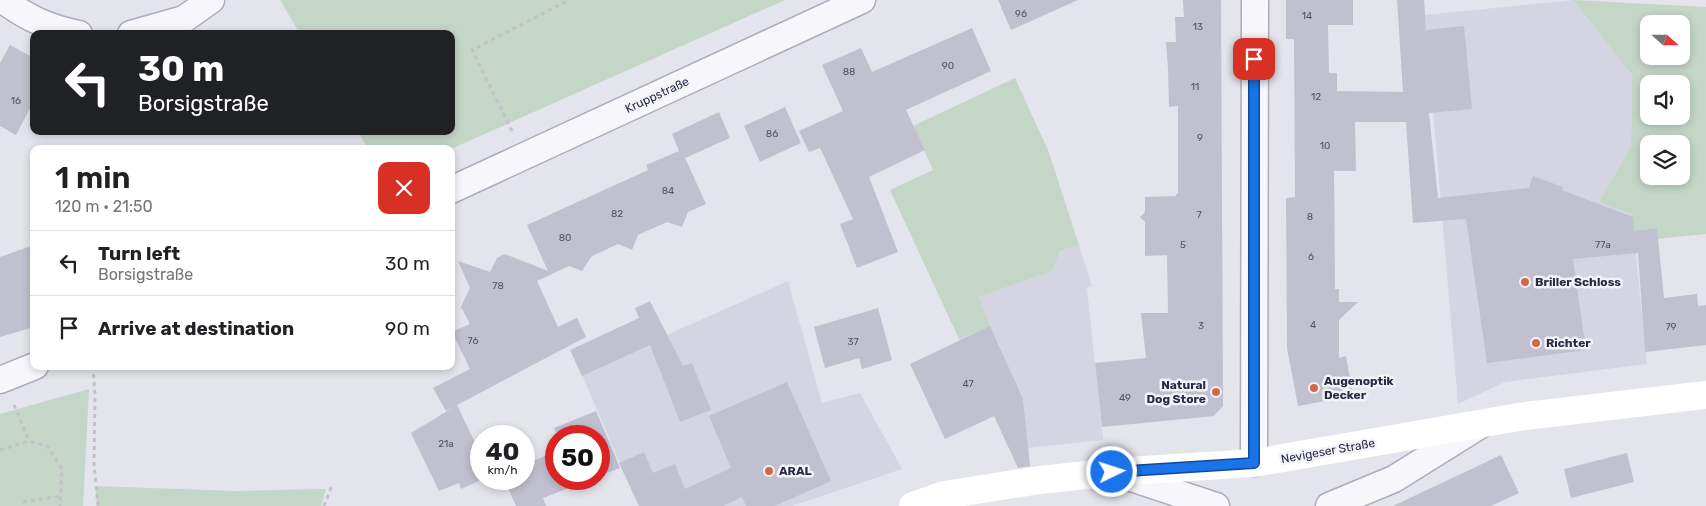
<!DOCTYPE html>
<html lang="en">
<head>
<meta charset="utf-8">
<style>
	body { margin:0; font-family:Rubik,sans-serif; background:#f2f2f2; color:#202124; height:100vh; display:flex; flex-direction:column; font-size:19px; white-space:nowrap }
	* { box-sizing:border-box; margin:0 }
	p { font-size:16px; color:#757577 }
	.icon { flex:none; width:28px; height:28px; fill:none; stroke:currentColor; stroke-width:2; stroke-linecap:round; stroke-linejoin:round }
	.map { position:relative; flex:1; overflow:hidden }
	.sheet { position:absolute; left:30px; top:145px; width:425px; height:225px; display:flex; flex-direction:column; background:#fff; border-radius:10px; box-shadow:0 2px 8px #0003 }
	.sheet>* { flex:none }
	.banner { position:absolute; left:30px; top:30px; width:425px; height:105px; border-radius:10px; box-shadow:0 2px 8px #0003; background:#202124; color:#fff; overflow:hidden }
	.needle { width:32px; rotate:111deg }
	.buttons { position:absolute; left:1640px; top:15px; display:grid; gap:10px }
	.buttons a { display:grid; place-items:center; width:50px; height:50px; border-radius:10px; background:#fff; box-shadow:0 2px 8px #0003; font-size:25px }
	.speed { position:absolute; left:470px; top:425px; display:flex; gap:10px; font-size:25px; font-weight:700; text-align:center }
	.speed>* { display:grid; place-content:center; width:65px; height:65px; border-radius:50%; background:#fff; box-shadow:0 2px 8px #0003; line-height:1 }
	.speed small { font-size:12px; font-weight:400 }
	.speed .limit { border:8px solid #d22; background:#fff; color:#111 }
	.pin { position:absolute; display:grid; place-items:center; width:42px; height:42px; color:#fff; margin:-21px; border-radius:10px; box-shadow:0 2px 8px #0006 }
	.me { position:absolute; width:55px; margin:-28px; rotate:86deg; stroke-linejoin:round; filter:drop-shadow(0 0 4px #0008) }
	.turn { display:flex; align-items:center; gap:18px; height:105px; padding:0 25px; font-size:22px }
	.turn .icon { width:65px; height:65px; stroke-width:2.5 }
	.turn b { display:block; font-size:35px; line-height:42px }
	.round { display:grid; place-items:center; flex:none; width:52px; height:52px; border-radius:10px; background:#f2f2f2 }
	.summary { display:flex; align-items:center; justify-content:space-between; height:85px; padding:0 25px }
	h1 { font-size:30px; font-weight:600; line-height:38px }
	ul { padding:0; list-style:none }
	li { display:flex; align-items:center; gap:15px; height:65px; padding:0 25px; border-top:1px solid #e0e0e0 }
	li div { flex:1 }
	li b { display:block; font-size:19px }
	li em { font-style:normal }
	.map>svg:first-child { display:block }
	.built { fill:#d5d5e1 }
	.green { fill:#c4d6c7; fill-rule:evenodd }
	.building { fill:#c1c0cf }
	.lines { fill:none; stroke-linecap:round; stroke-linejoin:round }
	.minor-casing { stroke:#acacba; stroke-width:29 }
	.path { stroke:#c2c1cb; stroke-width:3; stroke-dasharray:4 4; stroke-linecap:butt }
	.minor { stroke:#f7f6fa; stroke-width:26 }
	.secondary { stroke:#fff; stroke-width:28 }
	.route-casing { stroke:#114b97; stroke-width:12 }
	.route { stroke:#1a73e8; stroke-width:9 }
	.poi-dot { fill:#d26847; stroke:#f3f4f9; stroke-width:2 }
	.labels { text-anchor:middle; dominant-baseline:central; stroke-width:5; stroke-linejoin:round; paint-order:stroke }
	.number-label { font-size:10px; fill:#505068 }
	.street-label { font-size:12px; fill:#2b2a45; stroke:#f3f4f9 }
	.poi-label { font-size:12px; font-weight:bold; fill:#2b2a45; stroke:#f3f4f9; text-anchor:start }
</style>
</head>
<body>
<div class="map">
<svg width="1706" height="506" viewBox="0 0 1706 506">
	<rect width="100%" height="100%" fill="#e3e4ec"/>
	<path class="built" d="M1573 0 1632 75 1631 146 1599 202 1632 214 1647 364 1505 382 1458 404 1425 15Z
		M1079 245 1092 286 1087 288 1103 440 1010 450 959 339 990 326 979 297 1052 271 1060 251Z
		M788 281 822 403 860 393 902 469 792 506H639L581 373Z"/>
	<path class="green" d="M280 0H785L451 149H368L358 131H451V34H300Z
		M1573 0 1706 7V234L1635 241 1631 214 1599 202 1631 146 1632 75ZM1649 24H1681V56H1649ZM1649 84H1681V116H1649ZM1649 144H1681V176H1649Z
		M1015 78 1048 150 1079 245 1060 251 1052 271 979 297 990 326 959 339 890 190 933 170 913 126Z
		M89 389 83 506H0V414Z
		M95 486 235 491 326 489 321 506H97Z"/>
	<path class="building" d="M998 0H1078L1011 30Z
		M1183 0H1221L1223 406 1214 416 1102 427 1095 363 1146 358 1141 313H1168L1167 255 1145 256V222L1140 217 1145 212V197L1176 196V194H1178V106L1169 107 1168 68 1166 42H1176L1175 17H1184Z
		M1286 0H1353V25H1328L1329 73H1337V91L1403 92 1397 0H1424L1426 30 1464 26 1472 109 1429 113 1438 198 1529 188 1533 176 1563 187 1562 190 1633 217 1634 231 1657 228 1664 298 1697 294 1698 306 1706 305V345L1645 352 1638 253 1573 259 1586 350 1487 363 1466 219 1413 223 1406 122H1355L1356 171H1334L1335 289H1339V302H1358L1339 320V358L1346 356 1353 396 1298 406 1287 348 1286 198 1295 197 1294 39H1286Z
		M972 28 991 71 906 110 925 150 869 177 898 252 857 268 840 224 853 219 820 148 809 152 799 131 843 111 822 65 861 48 872 72Z
		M10 45 34 58V101L16 135 0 126V63Z
		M785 107 801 143 760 162 744 126Z
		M719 112 730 138 685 158 706 204 688 212 682 227 667 222 638 235 632 250 618 244 592 256 582 271 569 266 537 281 558 327 577 318 586 337 457 405 481 455V480L461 489 459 483 439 491 411 433 454 407 446 411 433 388 470 369 452 332 470 324 461 307 470 288 458 261 490 272 497 258 505 254 548 271 527 225 648 170 646 165 679 151 672 134Z
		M34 245V327L0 337V257Z
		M650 301 683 366 692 363 711 410 680 422 650 345 582 376 570 350 639 318 635 308Z
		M878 308 892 360 862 369 859 358 825 368 814 327Z
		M990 326 1023 399 1030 466 1018 468 994 416 945 439 910 364Z
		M787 382 831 481 775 506H746L742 497 723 506H639L619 463 644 452 653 473 675 464 685 489 731 468 709 416Z
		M596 411 620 468 599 476V436H558L554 428Z
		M556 451V479H592L543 498 546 506H516L504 479H524V465Z
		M1627 453 1634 482 1571 498 1564 469Z
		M1501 455 1519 493 1491 506H1393Z"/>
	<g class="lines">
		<g class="minor-casing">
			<path id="minor" d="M3 0C27 18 49 28 79 34
				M131 34 184 19 211 0
				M451 190 862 0
				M0 380 35 366
				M1254 463 1255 0
				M1113 472 1216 506
				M1329 506 1394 479 1482 424"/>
		</g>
		<path class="path" d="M512 131 472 50 569 0
			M93 366 95 396 94 463 98 506
			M14 405 29 441
			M0 450 29 441 47 446 62 469 60 506
			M23 502 61 496
			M324 506 332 485"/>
		<use href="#minor" class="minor"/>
		<path class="secondary" d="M913 506 944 495 1040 480 1113 472 1254 463 1525 416 1706 395"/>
	</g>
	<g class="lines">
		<g class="route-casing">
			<path id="route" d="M1112 472 1254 463V59"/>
		</g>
		<use href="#route" class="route"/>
	</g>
	<g class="poi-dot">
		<circle cx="1525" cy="282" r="5"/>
		<circle cx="1536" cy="343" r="5"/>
		<circle cx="1314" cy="388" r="5"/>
		<circle cx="1216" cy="392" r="5"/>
		<circle cx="769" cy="471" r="5"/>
	</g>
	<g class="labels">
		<g class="number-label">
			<text x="1021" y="14">96</text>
			<text x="1307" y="16">14</text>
			<text x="1198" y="27">13</text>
			<text x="948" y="66">90</text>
			<text x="849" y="72">88</text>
			<text x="1195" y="87">11</text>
			<text x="1316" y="97">12</text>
			<text x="16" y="101">16</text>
			<text x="772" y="134">86</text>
			<text x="1200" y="138">9</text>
			<text x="1325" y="146">10</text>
			<text x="668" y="191">84</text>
			<text x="617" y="214">82</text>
			<text x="1199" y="215">7</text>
			<text x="1310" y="217">8</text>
			<text x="565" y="238">80</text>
			<text x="1183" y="245">5</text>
			<text x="1603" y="245">77a</text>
			<text x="1311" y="257">6</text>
			<text x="498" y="286">78</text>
			<text x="1313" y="325">4</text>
			<text x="1201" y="326">3</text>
			<text x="1671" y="327">79</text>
			<text x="473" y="341">76</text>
			<text x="853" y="342">37</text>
			<text x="968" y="384">47</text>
			<text x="1125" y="398">49</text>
			<text x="446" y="444">21a</text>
		</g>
		<g class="street-label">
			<text transform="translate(657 95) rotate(-25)">Kruppstraße</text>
			<text transform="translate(1328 451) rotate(-10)">Nevigeser Straße</text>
		</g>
		<g class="poi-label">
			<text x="1535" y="282">Briller Schloss</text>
			<text x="1546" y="343">Richter</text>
			<text x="1324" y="381">Augenoptik<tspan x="1324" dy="14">Decker</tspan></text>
			<text x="1206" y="385" text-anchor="end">Natural<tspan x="1206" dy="14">Dog Store</tspan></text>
			<text x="779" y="471">ARAL</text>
		</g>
	</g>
</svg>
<div class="buttons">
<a><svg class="needle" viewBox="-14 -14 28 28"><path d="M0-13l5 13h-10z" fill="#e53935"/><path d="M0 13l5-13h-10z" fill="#757577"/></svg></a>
<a><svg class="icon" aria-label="sound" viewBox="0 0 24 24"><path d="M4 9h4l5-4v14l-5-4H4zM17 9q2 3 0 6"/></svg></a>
<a><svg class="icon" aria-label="layers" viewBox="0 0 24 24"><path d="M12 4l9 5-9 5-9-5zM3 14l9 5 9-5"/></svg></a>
</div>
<div class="speed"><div>40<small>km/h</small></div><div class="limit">50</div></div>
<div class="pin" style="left:1254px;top:59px;background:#d93025"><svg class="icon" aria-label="arrive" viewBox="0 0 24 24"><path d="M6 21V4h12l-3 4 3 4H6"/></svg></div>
<svg class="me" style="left:1112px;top:472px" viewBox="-20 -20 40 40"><circle r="17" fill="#1a73e8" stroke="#fff" stroke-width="3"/><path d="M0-11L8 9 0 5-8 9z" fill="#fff"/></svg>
<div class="banner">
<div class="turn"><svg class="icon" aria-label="left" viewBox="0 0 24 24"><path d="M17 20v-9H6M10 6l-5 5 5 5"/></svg><div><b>30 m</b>Borsigstraße</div></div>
</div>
<section class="sheet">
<div class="summary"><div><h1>1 min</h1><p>120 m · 21:50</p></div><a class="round" style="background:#d93025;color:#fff"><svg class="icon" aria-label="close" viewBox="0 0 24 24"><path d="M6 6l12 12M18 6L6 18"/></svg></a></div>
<ul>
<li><svg class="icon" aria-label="left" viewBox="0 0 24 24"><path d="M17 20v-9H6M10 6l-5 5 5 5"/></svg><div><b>Turn left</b><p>Borsigstraße</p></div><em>30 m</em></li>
<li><svg class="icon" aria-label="arrive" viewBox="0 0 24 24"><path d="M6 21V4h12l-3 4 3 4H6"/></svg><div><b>Arrive at destination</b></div><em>90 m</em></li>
</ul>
</section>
</div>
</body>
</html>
